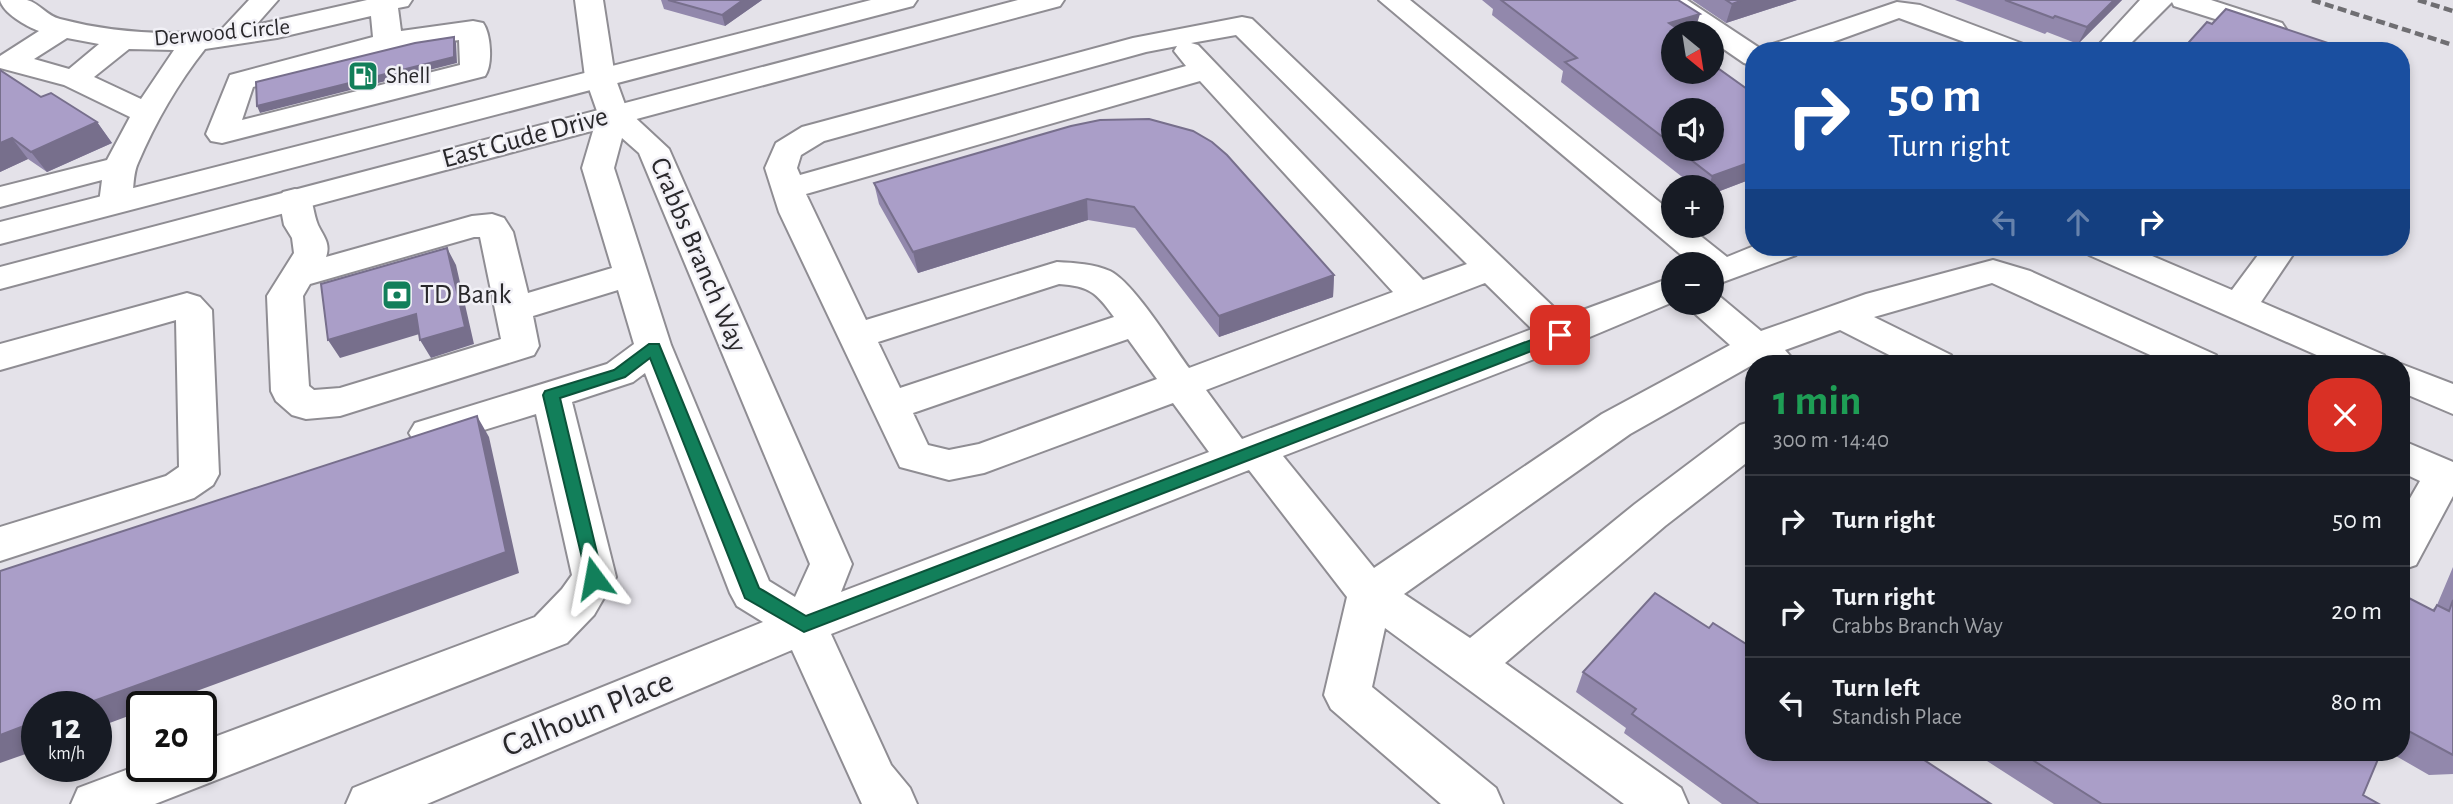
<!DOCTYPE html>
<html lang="en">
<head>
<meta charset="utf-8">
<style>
	body { margin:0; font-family:"Alegreya Sans",sans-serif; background:#242831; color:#f1f3f6; height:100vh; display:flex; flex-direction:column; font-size:26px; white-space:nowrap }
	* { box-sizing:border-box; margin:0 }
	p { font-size:23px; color:#9ea1a6 }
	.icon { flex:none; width:38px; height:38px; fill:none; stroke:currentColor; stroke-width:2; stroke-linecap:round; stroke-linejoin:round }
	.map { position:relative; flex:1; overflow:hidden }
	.sheet { position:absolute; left:1745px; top:355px; width:665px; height:406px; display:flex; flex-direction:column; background:#171b24; border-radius:28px; box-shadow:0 4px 10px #0003 }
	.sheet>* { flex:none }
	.banner { position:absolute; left:1745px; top:42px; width:665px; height:214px; border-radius:28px; box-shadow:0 4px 10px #0003; background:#1a4fa0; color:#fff; overflow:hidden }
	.needle { width:46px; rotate:150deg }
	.buttons { position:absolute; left:1661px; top:21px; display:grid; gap:14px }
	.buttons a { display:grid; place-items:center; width:63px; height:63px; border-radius:50%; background:#171b24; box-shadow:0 4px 10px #0003; font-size:35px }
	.speed { position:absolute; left:21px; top:691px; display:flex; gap:14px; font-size:35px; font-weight:700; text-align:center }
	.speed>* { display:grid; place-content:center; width:91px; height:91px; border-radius:50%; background:#171b24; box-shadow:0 4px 10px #0003; line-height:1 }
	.speed small { font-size:18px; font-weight:400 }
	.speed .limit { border:4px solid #111; border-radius:10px; background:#fff; color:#111 }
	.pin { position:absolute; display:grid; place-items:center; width:60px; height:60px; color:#fff; margin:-30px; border-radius:14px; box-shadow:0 4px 10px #0006 }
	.me { position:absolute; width:77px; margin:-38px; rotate:347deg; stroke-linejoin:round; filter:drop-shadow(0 0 5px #0008) }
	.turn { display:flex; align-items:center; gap:24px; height:147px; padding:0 28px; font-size:32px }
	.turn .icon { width:91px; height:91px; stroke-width:2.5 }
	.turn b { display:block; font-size:49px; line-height:60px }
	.lanes { display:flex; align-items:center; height:66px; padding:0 28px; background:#0003; justify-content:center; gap:35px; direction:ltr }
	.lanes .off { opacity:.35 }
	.round { display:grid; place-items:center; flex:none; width:74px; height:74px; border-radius:28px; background:#242831 }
	.overview { display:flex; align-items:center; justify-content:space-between; height:119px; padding:0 28px }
	h1 { font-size:42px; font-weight:700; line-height:52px; color:#1e9e55 }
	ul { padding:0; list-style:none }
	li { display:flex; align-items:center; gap:21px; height:91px; padding:0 28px; border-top:2px solid #363941 }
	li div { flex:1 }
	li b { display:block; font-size:26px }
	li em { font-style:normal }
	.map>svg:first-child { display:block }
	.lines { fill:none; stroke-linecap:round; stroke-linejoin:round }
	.minor-casing { stroke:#8f8d93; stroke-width:4 }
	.major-casing { stroke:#8f8d93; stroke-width:4 }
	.minor { fill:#fff; fill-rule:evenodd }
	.major { fill:#fff; fill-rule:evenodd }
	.rail { stroke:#6f6e72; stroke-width:4.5; stroke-dasharray:9 4.5; stroke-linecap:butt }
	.wall { fill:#9288ac; fill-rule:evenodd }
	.shaded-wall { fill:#776f8c }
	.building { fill:#aa9ec8; stroke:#776f8c; stroke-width:2 }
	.route { fill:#127f5a; stroke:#0c533a; stroke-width:2 }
	.labels { text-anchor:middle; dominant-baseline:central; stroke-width:5; stroke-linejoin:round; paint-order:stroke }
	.far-street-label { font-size:23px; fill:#29282b; stroke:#f1f0f6 }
	.far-poi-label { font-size:23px; fill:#29282b; stroke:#f1f0f6; text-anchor:start }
	.street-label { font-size:28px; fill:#29282b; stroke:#f1f0f6 }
	.poi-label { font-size:28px; fill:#29282b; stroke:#f1f0f6; text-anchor:start }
	.near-street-label { font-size:33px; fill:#29282b; stroke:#f1f0f6 }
</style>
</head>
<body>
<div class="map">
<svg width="2453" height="804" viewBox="0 0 2453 804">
	<rect width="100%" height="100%" fill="#e4e2e9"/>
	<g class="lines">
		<g class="minor-casing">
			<path id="minor" d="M0 0C8 0 19 0 27 0 39 3 47 16 60 19 113 33 166 36 221 30L249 0H278L256 25 367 0H412L408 6 398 8 401 31 473 21 483 23C491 34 493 65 485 76L222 143 211 141 206 134 230 75 373 37 371 16 277 38 205 49C178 83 155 123 138 163 131 178 136 196 127 210L115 213 103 210 99 203 102 180 0 207V187L107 160 130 117 64 85 0 68V56L39 31C26 26 3 13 0 0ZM67 38 99 44 69 69 34 59ZM459 40 460 65 242 120 253 87 390 50ZM129 49 174 50 141 99 94 77Z
				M575 0H603L615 77 627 110 669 149 852 564 841 592 1209 452 1173 403 984 473 949 480 900 467 779 212 765 168 776 143 802 127 1133 38 1242 17 1252 19 1564 317 1673 277V302L1573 344 1283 456 1374 568 1602 414 1730 345 1692 311 1687 303H1712V293L1718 295 1761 331 1866 294 1993 260 2030 271 2216 355 2222 364H2170L1992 283 1874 317 1951 355 1957 364H1907L1840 330 1785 350 1797 364H1754L1630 434 1404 594 1470 638 1635 504 1740 425 1754 421V457L1665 526 1505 663 1681 788 1688 804H1624L1385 628 1372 687 1496 788 1503 804H1441L1331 709 1324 695 1347 597 1249 470 831 634 891 765 910 788 917 804H862L792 650 427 804H346L353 788 763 622 737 606 730 593 645 373 633 382 572 402 616 577 594 615 567 643 155 804H71L78 788 142 764V766H201V742L535 617 562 589 572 575 536 414 429 447 415 443 409 433 415 423 607 364 634 344 618 290 533 316 539 346 534 355 340 416 306 419 292 415 276 401 271 391 267 296 294 253 292 238 284 225 279 199 283 192 295 189 307 192C314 202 313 213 318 225 323 236 331 243 326 257L472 216 492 214 504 218 513 232 528 293 612 268 582 168 598 114 585 77ZM1236 35 1467 264 1423 280 1198 45 1191 43ZM1177 46 1174 51 1186 66 800 175 797 168 801 155 824 141 1146 52ZM1200 81 1393 292 1189 368C1172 345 1133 282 1110 271 1094 264 1075 263 1057 262L866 320 806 194ZM622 138 639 153 810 564 795 597 769 581 671 345 614 168ZM474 237H480L501 339 340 388 314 390 309 386 303 296 310 284ZM1485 283 1532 329 1242 439 1206 390ZM1059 284C1089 286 1096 292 1114 317L900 388 878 342ZM1128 339 1157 379 979 444 949 450 928 445 913 413Z
				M1379 0H1410L1673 213V226H1688L1727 257 1754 246 1801 247 1796 255 1712 286V264H1692Z
				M1654 0H1687L1764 51H1754V66L1744 63 1712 41V33H1699L1658 6Z
				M2140 0H2211L2282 23 2286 29 2282 35 2272 37 2174 6 2172 2 2123 51H2093Z
				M1897 2 1920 5 2026 45 2030 51H1989L1899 18 1808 51H1766L1770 45Z
				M2084 247H2131L2232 290 2264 247H2298L2261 302 2384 355 2390 364H2337L2089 255Z
				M187 293 200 297 212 310 219 474 213 485 194 498 0 561V527L166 476 179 467 176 320 0 370V344Z
				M2400 364H2401L2453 384V414L2401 392Z
				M2401 440 2453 462V496L2416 565 2401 570V514L2420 481 2401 472Z"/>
		</g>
		<g class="major-casing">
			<path id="major" d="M871 0H917L913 6 0 244V222Z
				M1018 0H1064L1060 6 0 289V267Z"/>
		</g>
		<use href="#minor" class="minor"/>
		<use href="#major" class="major"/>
		<path class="rail" d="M2312 0 2453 45
			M2418 0 2453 11"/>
	</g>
	<path class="wall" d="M661 0H762L725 26 664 9Z
		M1482 0H1678L1694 33H1673V72L1754 94V178L1712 194V187H1695L1561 82 1563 71 1492 15 1493 9ZM1673 110 1712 149H1673Z
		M1692 0H1797L1726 23Z
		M1955 0H2122L2078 44 2047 32 2045 34Z
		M0 70 41 97 97 122 112 143 47 172 28 159 0 172Z
		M1071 126 1334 275 1333 297 1219 337 1135 228 1088 220 918 273 879 204 874 183Z
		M2453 567V774L2429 775 2389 752H2401V594L2432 610 2437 605Z
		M1583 672 1991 804H1722L1624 733 1626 728 1576 692Z
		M1973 752H2381L2363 795 2379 804H2054Z"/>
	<path class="shaded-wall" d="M743 0H762L725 26 722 15Z
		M1743 0H1797L1726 23 1732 4Z
		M2114 0H2122L2078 44 2087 27Z
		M1700 14 1694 33H1673L1669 23Z
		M454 37 456 43 457 63 260 113 257 106Z
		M97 122 112 143 47 172 31 152Z
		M12 138 28 159 0 172V143Z
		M1754 161V178L1712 194V187H1709L1712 176Z
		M1087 199 1088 220 918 273 913 252Z
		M447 248 456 265 474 344 431 358 420 340Z
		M1334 275 1333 297 1219 337V316Z
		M416 314 426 332 340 358 328 340Z
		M477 416 489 437 519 573 153 707H142V711L96 728V707H77Z
		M37 721V750L0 763V735Z"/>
	<path class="building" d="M668 0H743L722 15Z
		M1501 0H1678L1700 14 1669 23 1684 33H1673V72H1712V64L1754 94V161L1712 176 1677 149H1712V110H1673V145L1565 62 1577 58Z
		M1726 0H1743L1732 4Z
		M2005 0H2114L2087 27 2055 16 2053 18Z
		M2226 9 2331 44 2326 51H2181L2207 22 2212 24Z
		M454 37V57L257 106 256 82 415 43Z
		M0 70 41 97 51 93 97 122 31 152 12 138 0 143Z
		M1149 119 1193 131 1212 142 1227 155 1334 275 1219 316 1134 207 1087 199 913 252 874 183 1071 126 1100 120Z
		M447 248 465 327 420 340 416 314 328 340 321 284Z
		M477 416 506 552 77 707H37V721L0 735V571Z
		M1655 593 1709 628 1713 623 1754 649V752H1912L1991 804H1759L1632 714 1636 709 1583 672Z
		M2401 594 2434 611 2437 605 2449 611 2453 600V755L2401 727Z
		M2020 752H2381L2363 795 2379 804H2102Z"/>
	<path class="route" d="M1560 329 1565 331 1568 335 1565 338 804 632 745 598 650 358 625 377 560 398 603 578 601 583 594 585 588 583 543 395 545 391 614 370 649 344H659L759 588 806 616Z"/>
	<defs>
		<g id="fuel-square" transform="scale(1.575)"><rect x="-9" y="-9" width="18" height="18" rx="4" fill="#127f5a" stroke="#f1f0f6"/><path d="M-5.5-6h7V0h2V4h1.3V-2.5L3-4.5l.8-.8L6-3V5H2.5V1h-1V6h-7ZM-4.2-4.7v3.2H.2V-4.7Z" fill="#fff"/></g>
		<g id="bank-square" transform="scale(1.575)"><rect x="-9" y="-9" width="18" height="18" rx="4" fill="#127f5a" stroke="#f1f0f6"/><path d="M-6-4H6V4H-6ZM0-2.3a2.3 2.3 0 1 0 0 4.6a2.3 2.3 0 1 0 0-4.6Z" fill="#fff"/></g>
	</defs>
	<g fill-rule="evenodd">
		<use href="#fuel-square" x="363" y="76"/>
		<use href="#bank-square" x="397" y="295"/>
	</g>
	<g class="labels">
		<g class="far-street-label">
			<text transform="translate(222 33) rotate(-5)">Derwood Circle</text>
		</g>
		<g class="far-poi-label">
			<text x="386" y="76">Shell</text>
		</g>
		<g class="street-label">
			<text transform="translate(525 138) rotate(-15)">East Gude Drive</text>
			<text transform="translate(698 255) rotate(67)">Crabbs Branch Way</text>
		</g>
		<g class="poi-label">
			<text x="420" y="295">TD Bank</text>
		</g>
		<g class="near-street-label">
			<text transform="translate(588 714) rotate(-22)">Calhoun Place</text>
		</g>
	</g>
</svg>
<div class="buttons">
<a><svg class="needle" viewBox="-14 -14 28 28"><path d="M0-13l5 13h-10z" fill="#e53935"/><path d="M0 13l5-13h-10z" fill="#9ea1a6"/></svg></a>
<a><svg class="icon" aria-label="sound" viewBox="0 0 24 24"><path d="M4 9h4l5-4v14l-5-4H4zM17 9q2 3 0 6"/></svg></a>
<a>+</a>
<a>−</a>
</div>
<div class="speed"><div>12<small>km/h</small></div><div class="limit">20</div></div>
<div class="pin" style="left:1560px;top:335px;background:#d93025"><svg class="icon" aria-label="arrive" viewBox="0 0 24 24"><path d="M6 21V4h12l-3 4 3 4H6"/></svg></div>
<svg class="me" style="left:594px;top:578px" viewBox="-20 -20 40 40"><path d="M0-17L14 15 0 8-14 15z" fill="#127f5a" stroke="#fff" stroke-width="4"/></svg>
<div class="banner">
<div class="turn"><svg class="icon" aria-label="right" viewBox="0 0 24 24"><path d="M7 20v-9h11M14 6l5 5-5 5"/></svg><div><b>50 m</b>Turn right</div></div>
<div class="lanes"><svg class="icon off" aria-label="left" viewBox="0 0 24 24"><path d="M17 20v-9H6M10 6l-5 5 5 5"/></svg><svg class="icon off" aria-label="ahead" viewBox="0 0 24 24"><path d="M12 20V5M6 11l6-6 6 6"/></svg><svg class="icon" aria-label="right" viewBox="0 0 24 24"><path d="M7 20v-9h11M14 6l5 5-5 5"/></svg></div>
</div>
<section class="sheet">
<div class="overview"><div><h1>1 min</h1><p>300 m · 14:40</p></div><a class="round" style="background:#d93025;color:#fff"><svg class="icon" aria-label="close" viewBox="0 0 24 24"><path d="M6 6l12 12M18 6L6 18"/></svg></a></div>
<ul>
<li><svg class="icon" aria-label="right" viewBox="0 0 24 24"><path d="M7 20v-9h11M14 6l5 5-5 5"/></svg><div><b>Turn right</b></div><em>50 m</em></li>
<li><svg class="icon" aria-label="right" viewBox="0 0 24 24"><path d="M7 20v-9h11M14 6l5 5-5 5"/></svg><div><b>Turn right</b><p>Crabbs Branch Way</p></div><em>20 m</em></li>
<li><svg class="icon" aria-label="left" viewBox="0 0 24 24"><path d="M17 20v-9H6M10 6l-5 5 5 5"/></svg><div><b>Turn left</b><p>Standish Place</p></div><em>80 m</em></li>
</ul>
</section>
</div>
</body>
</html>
